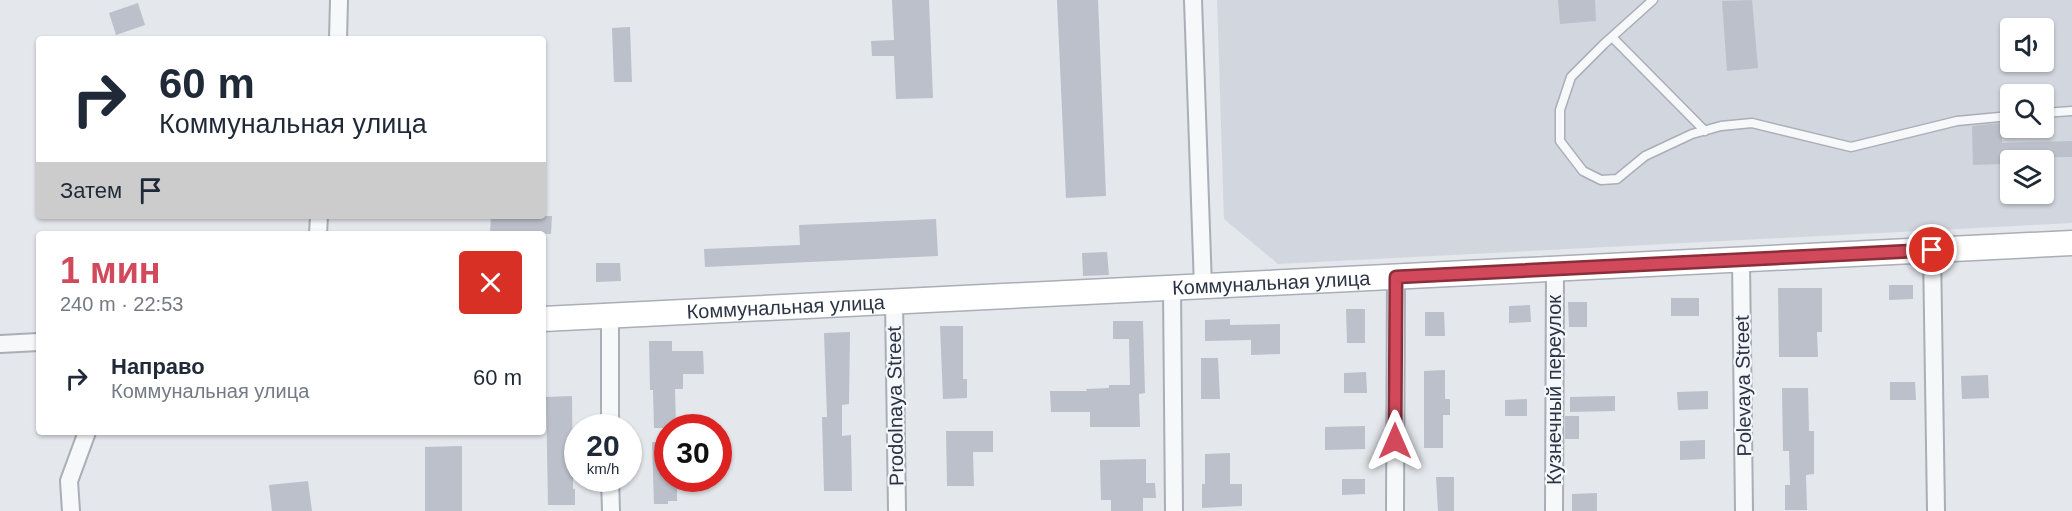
<!DOCTYPE html>
<html lang="ru">
<head>
<meta charset="utf-8">
<style>
	body { margin:0; font-family:Helvetica,sans-serif; background:#f6f6f7; color:#1f2937; height:100vh; display:flex; flex-direction:column; font-size:22px; white-space:nowrap }
	* { box-sizing:border-box; margin:0 }
	p { font-size:20px; color:#747a83 }
	.icon { flex:none; width:33px; height:33px; fill:none; stroke:currentColor; stroke-width:2; stroke-linecap:round; stroke-linejoin:round }
	.map { position:relative; flex:1; overflow:hidden }
	.sheet { position:absolute; left:36px; top:231px; width:510px; height:204px; display:flex; flex-direction:column; background:#fff; border-radius:6px; box-shadow:0 2px 4px #0004 }
	.sheet>* { flex:none }
	.hud { position:absolute; left:36px; top:36px; width:510px; height:183px; border-radius:6px; box-shadow:0 2px 4px #0004; background:#fff; color:#1f2937; overflow:hidden }
	.buttons { position:absolute; left:2000px; top:18px; display:grid; gap:12px }
	.buttons a { display:grid; place-items:center; width:54px; height:54px; border-radius:6px; background:#fff; box-shadow:0 2px 4px #0004; font-size:30px }
	.speed { position:absolute; left:564px; top:414px; display:flex; gap:12px; font-size:30px; font-weight:700; text-align:center }
	.speed>* { display:grid; place-content:center; width:78px; height:78px; border-radius:50%; background:#fff; box-shadow:0 2px 4px #0004; line-height:1 }
	.speed small { font-size:15px; font-weight:400 }
	.speed .limit { border:9px solid #d22; background:#fff; color:#111 }
	.pin { position:absolute; display:grid; place-items:center; width:51px; height:51px; color:#fff; margin:-26px; border:3px solid #fff; border-radius:50%; box-shadow:0 2px 6px #0007 }
	.me { position:absolute; width:66px; margin:-33px; rotate:0deg; stroke-linejoin:round; filter:drop-shadow(0 0 4px #0008) }
	.turn { display:flex; align-items:center; gap:21px; height:126px; padding:0 24px; font-size:27px }
	.turn .icon { width:78px; height:78px; stroke-width:2.5 }
	.turn b { display:block; font-size:42px; line-height:51px }
	.then { display:flex; align-items:center; height:57px; padding:0 24px; background:#0003; gap:12px; font-size:22px }
	.round { display:grid; place-items:center; flex:none; width:63px; height:63px; border-radius:6px; background:#f6f6f7 }
	.head { display:flex; align-items:center; justify-content:space-between; height:102px; padding:0 24px }
	h1 { font-size:36px; font-weight:600; line-height:45px; color:#d1495b }
	ul { padding:0; list-style:none }
	li { display:flex; align-items:center; gap:18px; height:90px; padding:0 24px }
	li div { flex:1 }
	li b { display:block; font-size:22px }
	li em { font-style:normal }
	.map>svg:first-child { display:block }
	.built { fill:#d2d6de; fill-rule:evenodd }
	.building { fill:#bbc0ca }
	.lines { fill:none; stroke-linecap:round; stroke-linejoin:round }
	.lane-casing { stroke:#a9aeb7; stroke-width:11 }
	.street-casing { stroke:#a9aeb7; stroke-width:20 }
	.secondary-casing { stroke:#a9aeb7; stroke-width:27 }
	.lane { stroke:#f7f8fa; stroke-width:8 }
	.street { stroke:#f7f8fa; stroke-width:16 }
	.secondary { stroke:#fff; stroke-width:24 }
	.route-casing { stroke:#882f3b; stroke-width:15 }
	.route { stroke:#d1495b; stroke-width:10 }
	.labels { text-anchor:middle; dominant-baseline:central; stroke-width:4.5; stroke-linejoin:round; paint-order:stroke }
	.street-label { font-size:20px; fill:#2b3445; stroke:#f4f6f9 }
</style>
</head>
<body>
<div class="map">
<svg width="2072" height="511" viewBox="0 0 2072 511">
	<rect width="100%" height="100%" fill="#e4e7ec"/>
	<path class="built" d="M1217 0H2072V223L1278 264 1224 219ZM2010 28H2043V62H2010ZM2010 94H2043V128H2010ZM2010 160H2043V194H2010Z"/>
	<path class="building" d="M892 0H929L933 98 896 99 894 56H872L871 41 894 40Z
		M1057 0H1098L1106 196 1066 198Z
		M1558 0H1595L1596 21 1560 24Z
		M1752 0 1758 68 1727 71 1722 1Z
		M138 3 145 25 116 35 109 13Z
		M630 27 632 82H614L612 28Z
		M2001 123 2002 143 2072 141V157L2003 158V164L1973 165 1972 126Z
		M491 216H552L551 234 490 233Z
		M936 219 938 256 705 267 704 249 800 245 799 225Z
		M1107 252 1109 275 1083 276 1082 253Z
		M596 263H620L621 281 596 282Z
		M1889 285H1913V299L1889 300Z
		M1778 288H1822V332H1817L1818 357H1779Z
		M1671 298H1699V316H1671Z
		M1568 302H1587V327H1569Z
		M1530 305 1531 322 1509 323V306Z
		M1346 309H1365V343H1347Z
		M1425 312H1444L1445 336H1425Z
		M1230 319V325L1280 324V354L1251 355V340L1205 341V320Z
		M1113 321H1143L1145 393 1139 394 1140 427H1090V412H1051L1050 391H1087L1086 389 1109 388V385H1130L1129 339H1113Z
		M940 326H963V379H967V398L943 399Z
		M850 332 849 404 842 405V436L851 435 852 491H824L822 417H827L824 333Z
		M649 341H672V351H703L704 374H683V389H675L676 428H654L653 390H650Z
		M1201 358H1218L1220 399H1201Z
		M1445 370V399H1450V415H1443V448H1424V371Z
		M1366 372 1367 393H1344V373Z
		M1988 375 1989 398 1962 399 1961 376Z
		M1890 382H1915L1916 400H1890Z
		M1782 388H1808L1809 431H1814V474L1806 475 1807 510H1785V485H1790L1789 451H1783Z
		M1708 391V409L1678 410 1677 392Z
		M572 396 573 489H575V505H548L546 397Z
		M1615 396V411L1570 412V397Z
		M1527 399V416H1505V400Z
		M1565 416H1579V439H1565Z
		M1365 426V449L1325 450V427Z
		M946 431H993V452H973L974 486H947Z
		M1705 440V459L1680 460V441Z
		M652 442H668V478H677V501H668V504H654Z
		M462 446V511H425V447Z
		M1230 453V484H1242V506L1202 508V484H1205V454Z
		M1146 459V483H1155L1156 498H1143V511H1111V500H1101L1100 460Z
		M1436 477H1454V511H1438Z
		M1342 479H1365V494L1342 495Z
		M308 481 312 511H272L269 485Z
		M1597 493V511H1572V494Z"/>
	<g class="lines">
		<g class="lane-casing">
			<path id="lane" d="M1653 0 1604 44 1571 77 1560 110V141L1583 171 1601 180 1617 179 1645 156 1692 134 1721 126 1752 123 1851 147 1957 121 2010 116
				M1612 37 1705 131
				M2043 113 2072 111"/>
		</g>
		<g class="street-casing">
			<path id="street" d="M1193 0 1203 287
				M338 39 339 0
				M318 234 319 216
				M1932 250 1936 511
				M1741 260 1744 511
				M1172 289 1174 511
				M894 301 897 511
				M610 317V428
				M0 344 39 342
				M610 478 611 511
				M71 511 69 481 87 432
				M1395 511 1396 277
				M1554 511 1555 269"/>
		</g>
		<g class="secondary-casing">
			<g id="secondary">
				<path id="s1" d="M543 319 2072 243"/>
			</g>
		</g>
		<use href="#lane" class="lane"/>
		<use href="#street" class="street"/>
		<use href="#secondary" class="secondary"/>
	</g>
	<g class="lines">
		<g class="route-casing">
			<path id="route" d="M1395 441 1396 277 1932 250"/>
		</g>
		<use href="#route" class="route"/>
	</g>
	<g class="labels">
		<g class="street-label">
			<text stroke="none"><textPath href="#s1" startOffset="729">Коммунальная улица</textPath></text>
			<text stroke="none"><textPath href="#s1" startOffset="243">Коммунальная улица</textPath></text>
			<text transform="translate(1743 386) rotate(-91)">Polevaya Street</text>
			<text transform="translate(1554 390) rotate(-90)">Кузнечный переулок</text>
			<text transform="translate(895 406) rotate(-91)">Prodolnaya Street</text>
		</g>
	</g>
</svg>
<div class="buttons">
<a><svg class="icon" aria-label="sound" viewBox="0 0 24 24"><path d="M4 9h4l5-4v14l-5-4H4zM17 9q2 3 0 6"/></svg></a>
<a><svg class="icon" aria-label="search" viewBox="0 0 24 24"><circle cx="10" cy="10" r="6"/><path d="M15 15l6 6"/></svg></a>
<a><svg class="icon" aria-label="layers" viewBox="0 0 24 24"><path d="M12 4l9 5-9 5-9-5zM3 14l9 5 9-5"/></svg></a>
</div>
<div class="speed"><div>20<small>km/h</small></div><div class="limit">30</div></div>
<div class="pin" style="left:1932px;top:250px;background:#d93025"><svg class="icon" aria-label="arrive" viewBox="0 0 24 24"><path d="M6 21V4h12l-3 4 3 4H6"/></svg></div>
<svg class="me" style="left:1395px;top:441px" viewBox="-20 -20 40 40"><path d="M0-17L14 15 0 8-14 15z" fill="#d1495b" stroke="#fff" stroke-width="4"/></svg>
<div class="hud">
<div class="turn"><svg class="icon" aria-label="right" viewBox="0 0 24 24"><path d="M7 20v-9h11M14 6l5 5-5 5"/></svg><div><b>60 m</b>Коммунальная улица</div></div>
<div class="then">Затем<svg class="icon" aria-label="arrive" viewBox="0 0 24 24"><path d="M6 21V4h12l-3 4 3 4H6"/></svg></div>
</div>
<section class="sheet">
<div class="head"><div><h1>1 мин</h1><p>240 m · 22:53</p></div><a class="round" style="background:#d93025;color:#fff"><svg class="icon" aria-label="close" viewBox="0 0 24 24"><path d="M6 6l12 12M18 6L6 18"/></svg></a></div>
<ul>
<li><svg class="icon" aria-label="right" viewBox="0 0 24 24"><path d="M7 20v-9h11M14 6l5 5-5 5"/></svg><div><b>Направо</b><p>Коммунальная улица</p></div><em>60 m</em></li>
</ul>
</section>
</div>
</body>
</html>
